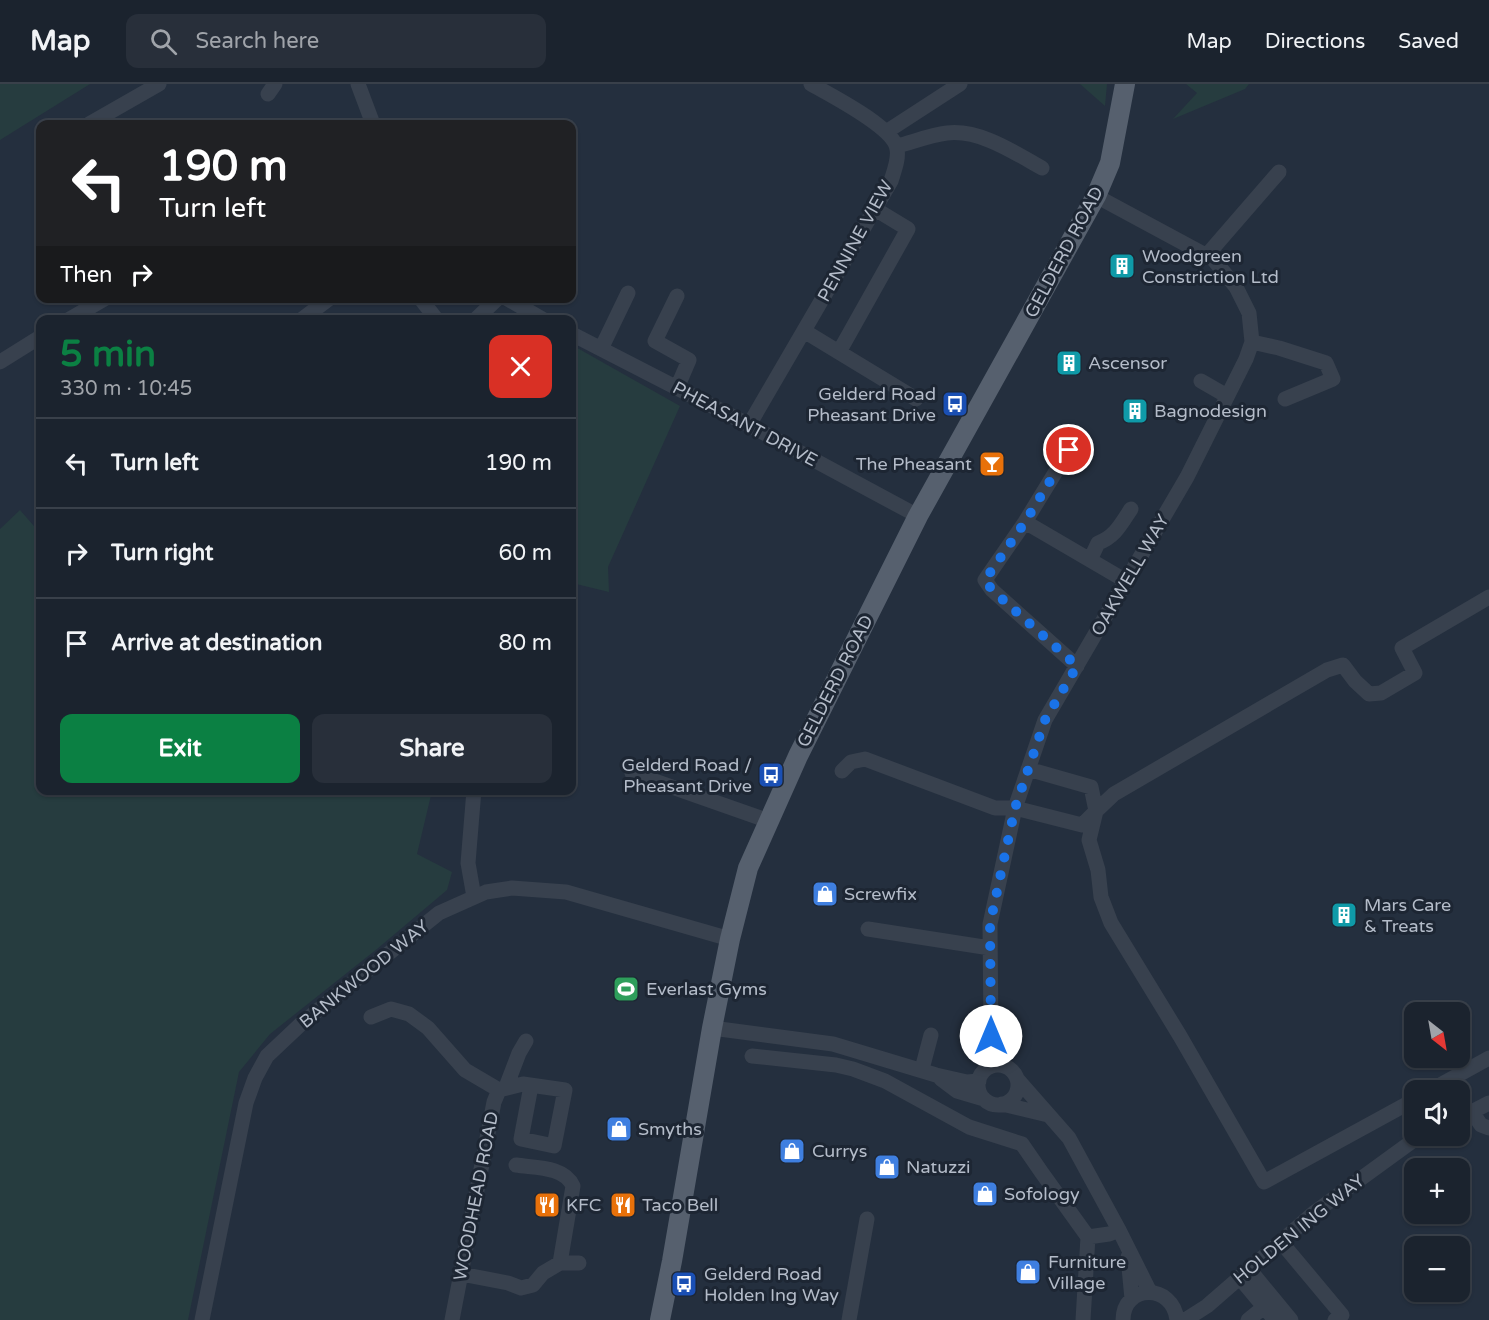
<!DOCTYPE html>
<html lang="en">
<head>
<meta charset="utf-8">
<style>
	body { margin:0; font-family:"Varela Round",sans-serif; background:#282f3a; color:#f1f3f6; height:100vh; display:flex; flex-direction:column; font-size:22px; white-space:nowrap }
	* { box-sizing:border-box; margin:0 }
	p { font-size:20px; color:#a0a4aa }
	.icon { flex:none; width:33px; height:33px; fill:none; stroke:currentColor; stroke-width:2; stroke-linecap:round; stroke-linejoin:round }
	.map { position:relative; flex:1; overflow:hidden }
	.details { position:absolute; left:36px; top:231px; width:540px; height:480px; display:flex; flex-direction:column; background:#1b232e; border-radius:12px; box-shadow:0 2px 4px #0004,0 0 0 2px #39404a }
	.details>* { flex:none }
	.banner { position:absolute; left:36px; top:36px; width:540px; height:183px; border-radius:12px; box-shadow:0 2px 4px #0004,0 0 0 2px #39404a; background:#202124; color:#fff; overflow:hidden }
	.needle { width:39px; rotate:149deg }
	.buttons { position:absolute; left:1404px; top:918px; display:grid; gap:12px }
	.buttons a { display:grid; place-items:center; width:66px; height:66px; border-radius:12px; background:#1b232e; box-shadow:0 2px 4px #0004,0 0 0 2px #39404a; font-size:30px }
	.pin { position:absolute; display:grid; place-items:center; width:51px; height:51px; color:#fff; margin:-26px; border:3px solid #fff; border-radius:50%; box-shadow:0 2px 6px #0007 }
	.me { position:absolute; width:66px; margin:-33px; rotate:0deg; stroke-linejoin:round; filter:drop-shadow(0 0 4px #0008) }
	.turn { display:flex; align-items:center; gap:21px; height:126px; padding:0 24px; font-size:27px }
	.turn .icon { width:78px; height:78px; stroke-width:2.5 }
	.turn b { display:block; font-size:42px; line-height:51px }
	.then { display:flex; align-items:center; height:57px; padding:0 24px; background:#0003; gap:12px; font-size:22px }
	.round { display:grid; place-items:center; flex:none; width:63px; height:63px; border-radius:12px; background:#282f3a }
	.headline { display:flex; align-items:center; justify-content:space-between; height:102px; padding:0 24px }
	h1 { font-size:36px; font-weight:800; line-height:45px; color:#0b8043 }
	.action { display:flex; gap:12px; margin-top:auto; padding:12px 24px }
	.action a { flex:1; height:69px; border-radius:12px; background:#0b8043; color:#fff; font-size:24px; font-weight:800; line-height:69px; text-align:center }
	.action a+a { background:#282f3a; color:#f1f3f6 }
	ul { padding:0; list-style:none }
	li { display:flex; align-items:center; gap:18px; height:90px; padding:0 24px; border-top:2px solid #39404a }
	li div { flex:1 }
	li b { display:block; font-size:22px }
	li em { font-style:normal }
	header { display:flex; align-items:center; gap:36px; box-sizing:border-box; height:84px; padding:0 30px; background:#1b232e; border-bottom:2px solid #39404a }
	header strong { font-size:28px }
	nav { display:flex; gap:33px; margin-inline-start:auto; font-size:21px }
	.search { width:420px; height:54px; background:#282f3a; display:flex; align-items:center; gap:15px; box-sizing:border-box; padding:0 21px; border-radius:12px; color:#a0a4aa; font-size:22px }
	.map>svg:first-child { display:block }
	.green { fill:#263c3f }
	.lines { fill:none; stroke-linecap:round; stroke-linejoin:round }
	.minor { stroke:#38414e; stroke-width:15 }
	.major { stroke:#56606e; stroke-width:20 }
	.route { stroke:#1a73e8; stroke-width:10; stroke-dasharray:0 18 }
	.labels { text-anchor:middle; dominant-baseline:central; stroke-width:6; stroke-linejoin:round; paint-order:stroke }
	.street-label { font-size:18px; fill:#b4bcc9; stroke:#1d2633 }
	.poi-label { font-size:18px; fill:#b4bcc9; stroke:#1d2633; text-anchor:start }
</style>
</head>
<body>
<header>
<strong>Map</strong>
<div class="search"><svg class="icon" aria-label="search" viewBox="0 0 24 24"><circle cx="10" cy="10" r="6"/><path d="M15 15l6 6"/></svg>Search here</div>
<nav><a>Map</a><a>Directions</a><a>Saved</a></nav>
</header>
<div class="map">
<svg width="1489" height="1236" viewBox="0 0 1489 1236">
	<rect width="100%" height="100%" fill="#242f3e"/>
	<path class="green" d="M0 0H90L0 56Z
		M1080 0H1107L1105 22Z
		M1186 0H1249L1245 5 1173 35 1197 9Z
		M572 261 680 322 608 483 609 508 572 499Z
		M20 426 40 449V706L432 707 417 770 452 788 447 806 377 865 270 950 239 988 188 1236H0V445Z"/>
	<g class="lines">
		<path class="minor" d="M358 0 373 40
			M268 10 275 0
			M89 40 159 0
			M886 48 960 0
			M897 62C913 58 930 51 947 49 980 45 1015 69 1042 84
			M1207 171 1279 88
			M677 212 655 257 689 276 677 304
			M420 214 437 236
			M506 214 544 236
			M68 236 106 214
			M301 236 330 214
			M475 236 498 214
			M804 247 916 315
			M572 250 749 341 918 432
			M1252 258 1279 264 1326 279 1333 295 1285 315
			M601 265 628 209
			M839 268 908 145 875 125
			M0 278 40 253
			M1201 297 1227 312
			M749 341 891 97C894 87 899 75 897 65 894 43 830 11 811 0
			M1069 366 1025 438 985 496 992 506 1077 582
			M1025 438 1126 497
			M1090 476 1098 459C1115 453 1121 440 1131 425
			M842 687 851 678 865 675 995 724H1015L1082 741 1096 727 1091 703 1028 685
			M632 689 769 737
			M474 706 468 779 474 813
			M868 845 990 864
			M371 933 391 925 409 930 428 944 465 986 499 1006
			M712 944 833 960 936 991 967 998 979 997
			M752 972 836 981 853 985 885 997 969 1043 1022 1060 1042 1089 1088 1153
			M978 1001a20 20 0 1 1 40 0a20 20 0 1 1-40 0Z
			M1005 982C997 972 992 964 991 952L990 840 1015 724 1045 636 1187 393 1246 275 1252 258 1249 229 1236 203 1213 175 1096 112
			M922 985 931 951
			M941 995 957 1007 984 1015
			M1018 996 1069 1054 1119 1146 1150 1208
			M506 1003 519 969 526 957
			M1431 1006 1489 974
			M1414 1016 1264 1098 1180 952 1111 839 1101 813 1098 786 1089 756 1096 727 1114 710 1327 586 1343 581 1355 597 1369 610 1381 609 1415 589 1402 564 1489 513
			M1002 1020 1048 1031
			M1472 1028 1481 1041 1489 1044
			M1460 1034 1489 1019
			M516 1081C535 1084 564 1082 573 1102L560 1179
			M1281 1158 1342 1231 1335 1236
			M1128 1173 1132 1215
			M1249 1185 1291 1236
			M461 1190 508 1199 521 1204 533 1201 543 1189 560 1179H579
			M1239 1193 1264 1223 1248 1236
			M1264 1223 1275 1236
			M202 1236 246 1019 255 994 267 972 302 939 439 829 486 808 512 804 566 808 730 855
			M452 1236 494 1018 499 1006 523 1000 565 1006 554 1062 521 1055 531 1002
			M849 1236 867 1135
			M1083 1236 1088 1153 1109 1150 1119 1146
			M1123 1236C1123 1200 1173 1199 1177 1236
			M1185 1236 1207 1222 1315 1128 1414 1056 1424 1052"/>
		<path class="major" d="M660 1236 672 1177 712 944 730 855 748 784 798 672 918 432 1096 112 1110 79 1125 0"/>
	</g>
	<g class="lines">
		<path class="route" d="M991 952 990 840 1015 724 1045 636 1077 582 992 506 985 496 1025 438 1069 366"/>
	</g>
	<defs>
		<g id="building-square" transform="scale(1.35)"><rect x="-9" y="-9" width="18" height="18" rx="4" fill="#0f9aa8" stroke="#1d2633"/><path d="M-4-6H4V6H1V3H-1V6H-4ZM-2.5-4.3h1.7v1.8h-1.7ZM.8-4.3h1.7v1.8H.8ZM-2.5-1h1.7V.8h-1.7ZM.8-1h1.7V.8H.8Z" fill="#fff"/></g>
		<g id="bus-square" transform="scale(1.35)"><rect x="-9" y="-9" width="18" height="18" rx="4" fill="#1a4fb4" stroke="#1d2633"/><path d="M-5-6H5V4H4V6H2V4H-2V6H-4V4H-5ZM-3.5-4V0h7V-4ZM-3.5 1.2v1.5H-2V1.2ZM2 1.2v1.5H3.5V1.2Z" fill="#fff"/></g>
		<g id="bar-square" transform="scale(1.35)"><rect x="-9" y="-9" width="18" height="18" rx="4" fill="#e8710a" stroke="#1d2633"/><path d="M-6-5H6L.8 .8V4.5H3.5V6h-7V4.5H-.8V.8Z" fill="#fff"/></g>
		<g id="shop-square" transform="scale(1.35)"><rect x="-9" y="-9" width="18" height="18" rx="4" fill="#3f7fe0" stroke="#1d2633"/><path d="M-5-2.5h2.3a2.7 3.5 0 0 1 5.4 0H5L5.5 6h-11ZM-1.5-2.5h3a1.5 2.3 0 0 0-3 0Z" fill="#fff"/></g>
		<g id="stadium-square" transform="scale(1.35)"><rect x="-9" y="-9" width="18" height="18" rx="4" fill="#2e9e5b" stroke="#1d2633"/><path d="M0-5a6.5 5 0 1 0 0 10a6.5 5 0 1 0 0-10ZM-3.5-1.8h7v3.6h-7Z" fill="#fff"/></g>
		<g id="restaurant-square" transform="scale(1.35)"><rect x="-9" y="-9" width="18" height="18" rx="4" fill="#e8710a" stroke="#1d2633"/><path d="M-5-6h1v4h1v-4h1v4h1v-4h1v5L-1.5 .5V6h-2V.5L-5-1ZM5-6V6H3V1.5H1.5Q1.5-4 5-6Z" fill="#fff"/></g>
	</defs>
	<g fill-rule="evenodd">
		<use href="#building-square" x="1122" y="182"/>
		<use href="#building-square" x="1069" y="279"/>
		<use href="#bus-square" x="955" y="320"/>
		<use href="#building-square" x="1135" y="327"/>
		<use href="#bar-square" x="992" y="380"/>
		<use href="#bus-square" x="771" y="691"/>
		<use href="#shop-square" x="825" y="810"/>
		<use href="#building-square" x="1344" y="831"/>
		<use href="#stadium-square" x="626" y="905"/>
		<use href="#shop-square" x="619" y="1045"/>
		<use href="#shop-square" x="792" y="1067"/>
		<use href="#shop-square" x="887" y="1083"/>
		<use href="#shop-square" x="985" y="1110"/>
		<use href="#restaurant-square" x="547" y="1121"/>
		<use href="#restaurant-square" x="623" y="1121"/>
		<use href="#shop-square" x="1028" y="1188"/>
		<use href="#bus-square" x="684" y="1200"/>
	</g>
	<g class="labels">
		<g class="street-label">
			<text transform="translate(855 157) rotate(-61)">PENNINE VIEW</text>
			<text transform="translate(1064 168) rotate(-62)">GELDERD ROAD</text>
			<text transform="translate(745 340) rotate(28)">PHEASANT DRIVE</text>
			<text transform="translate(1130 491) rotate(-60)">OAKWELL WAY</text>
			<text transform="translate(835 597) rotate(-63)">GELDERD ROAD</text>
			<text transform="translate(364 890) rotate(-39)">BANKWOOD WAY</text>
			<text transform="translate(476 1112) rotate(-79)">WOODHEAD ROAD</text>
			<text transform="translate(1299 1145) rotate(-39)">HOLDEN ING WAY</text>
		</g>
		<g class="poi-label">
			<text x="1142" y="172">Woodgreen<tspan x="1142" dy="21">Constriction Ltd</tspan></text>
			<text x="1088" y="279">Ascensor</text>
			<text x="936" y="310" text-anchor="end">Gelderd Road<tspan x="936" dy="21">Pheasant Drive</tspan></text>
			<text x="1154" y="327">Bagnodesign</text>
			<text x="972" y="380" text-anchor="end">The Pheasant</text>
			<text x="752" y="681" text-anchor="end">Gelderd Road /<tspan x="752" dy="21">Pheasant Drive</tspan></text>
			<text x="844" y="810">Screwfix</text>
			<text x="1364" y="821">Mars Care<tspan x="1364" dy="21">&amp; Treats</tspan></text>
			<text x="646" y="905">Everlast Gyms</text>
			<text x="638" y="1045">Smyths</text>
			<text x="812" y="1067">Currys</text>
			<text x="906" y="1083">Natuzzi</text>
			<text x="1004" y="1110">Sofology</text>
			<text x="566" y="1121">KFC</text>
			<text x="642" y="1121">Taco Bell</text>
			<text x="1048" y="1178">Furniture<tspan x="1048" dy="21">Village</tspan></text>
			<text x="704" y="1190">Gelderd Road<tspan x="704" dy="21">Holden Ing Way</tspan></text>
		</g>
	</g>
</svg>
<div class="buttons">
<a><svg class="needle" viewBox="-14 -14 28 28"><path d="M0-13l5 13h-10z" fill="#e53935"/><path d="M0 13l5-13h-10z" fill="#a0a4aa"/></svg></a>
<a><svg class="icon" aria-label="sound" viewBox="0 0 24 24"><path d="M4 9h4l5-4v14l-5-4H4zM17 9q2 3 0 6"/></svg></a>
<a>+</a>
<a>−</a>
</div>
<div class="pin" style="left:1069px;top:366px;background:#d93025"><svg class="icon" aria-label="arrive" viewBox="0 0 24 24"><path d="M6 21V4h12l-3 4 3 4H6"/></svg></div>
<svg class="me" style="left:991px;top:952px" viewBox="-20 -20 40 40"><circle r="19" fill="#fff"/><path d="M0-13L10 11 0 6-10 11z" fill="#1a73e8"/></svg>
<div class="banner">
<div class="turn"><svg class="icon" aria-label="left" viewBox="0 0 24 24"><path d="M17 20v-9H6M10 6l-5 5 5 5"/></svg><div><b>190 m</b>Turn left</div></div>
<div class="then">Then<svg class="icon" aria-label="right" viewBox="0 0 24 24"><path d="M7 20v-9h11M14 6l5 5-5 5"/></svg></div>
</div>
<section class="details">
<div class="headline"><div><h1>5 min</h1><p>330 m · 10:45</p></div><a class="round" style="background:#d93025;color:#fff"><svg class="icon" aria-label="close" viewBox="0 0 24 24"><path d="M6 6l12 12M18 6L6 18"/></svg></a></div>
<ul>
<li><svg class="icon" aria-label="left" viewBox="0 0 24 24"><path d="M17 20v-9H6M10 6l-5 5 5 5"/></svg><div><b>Turn left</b></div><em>190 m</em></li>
<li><svg class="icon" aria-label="right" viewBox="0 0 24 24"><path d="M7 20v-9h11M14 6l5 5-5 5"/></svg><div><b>Turn right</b></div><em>60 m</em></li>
<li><svg class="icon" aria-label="arrive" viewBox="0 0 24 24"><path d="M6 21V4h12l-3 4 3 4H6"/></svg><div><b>Arrive at destination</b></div><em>80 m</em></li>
</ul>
<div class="action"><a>Exit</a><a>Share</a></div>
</section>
</div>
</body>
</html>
